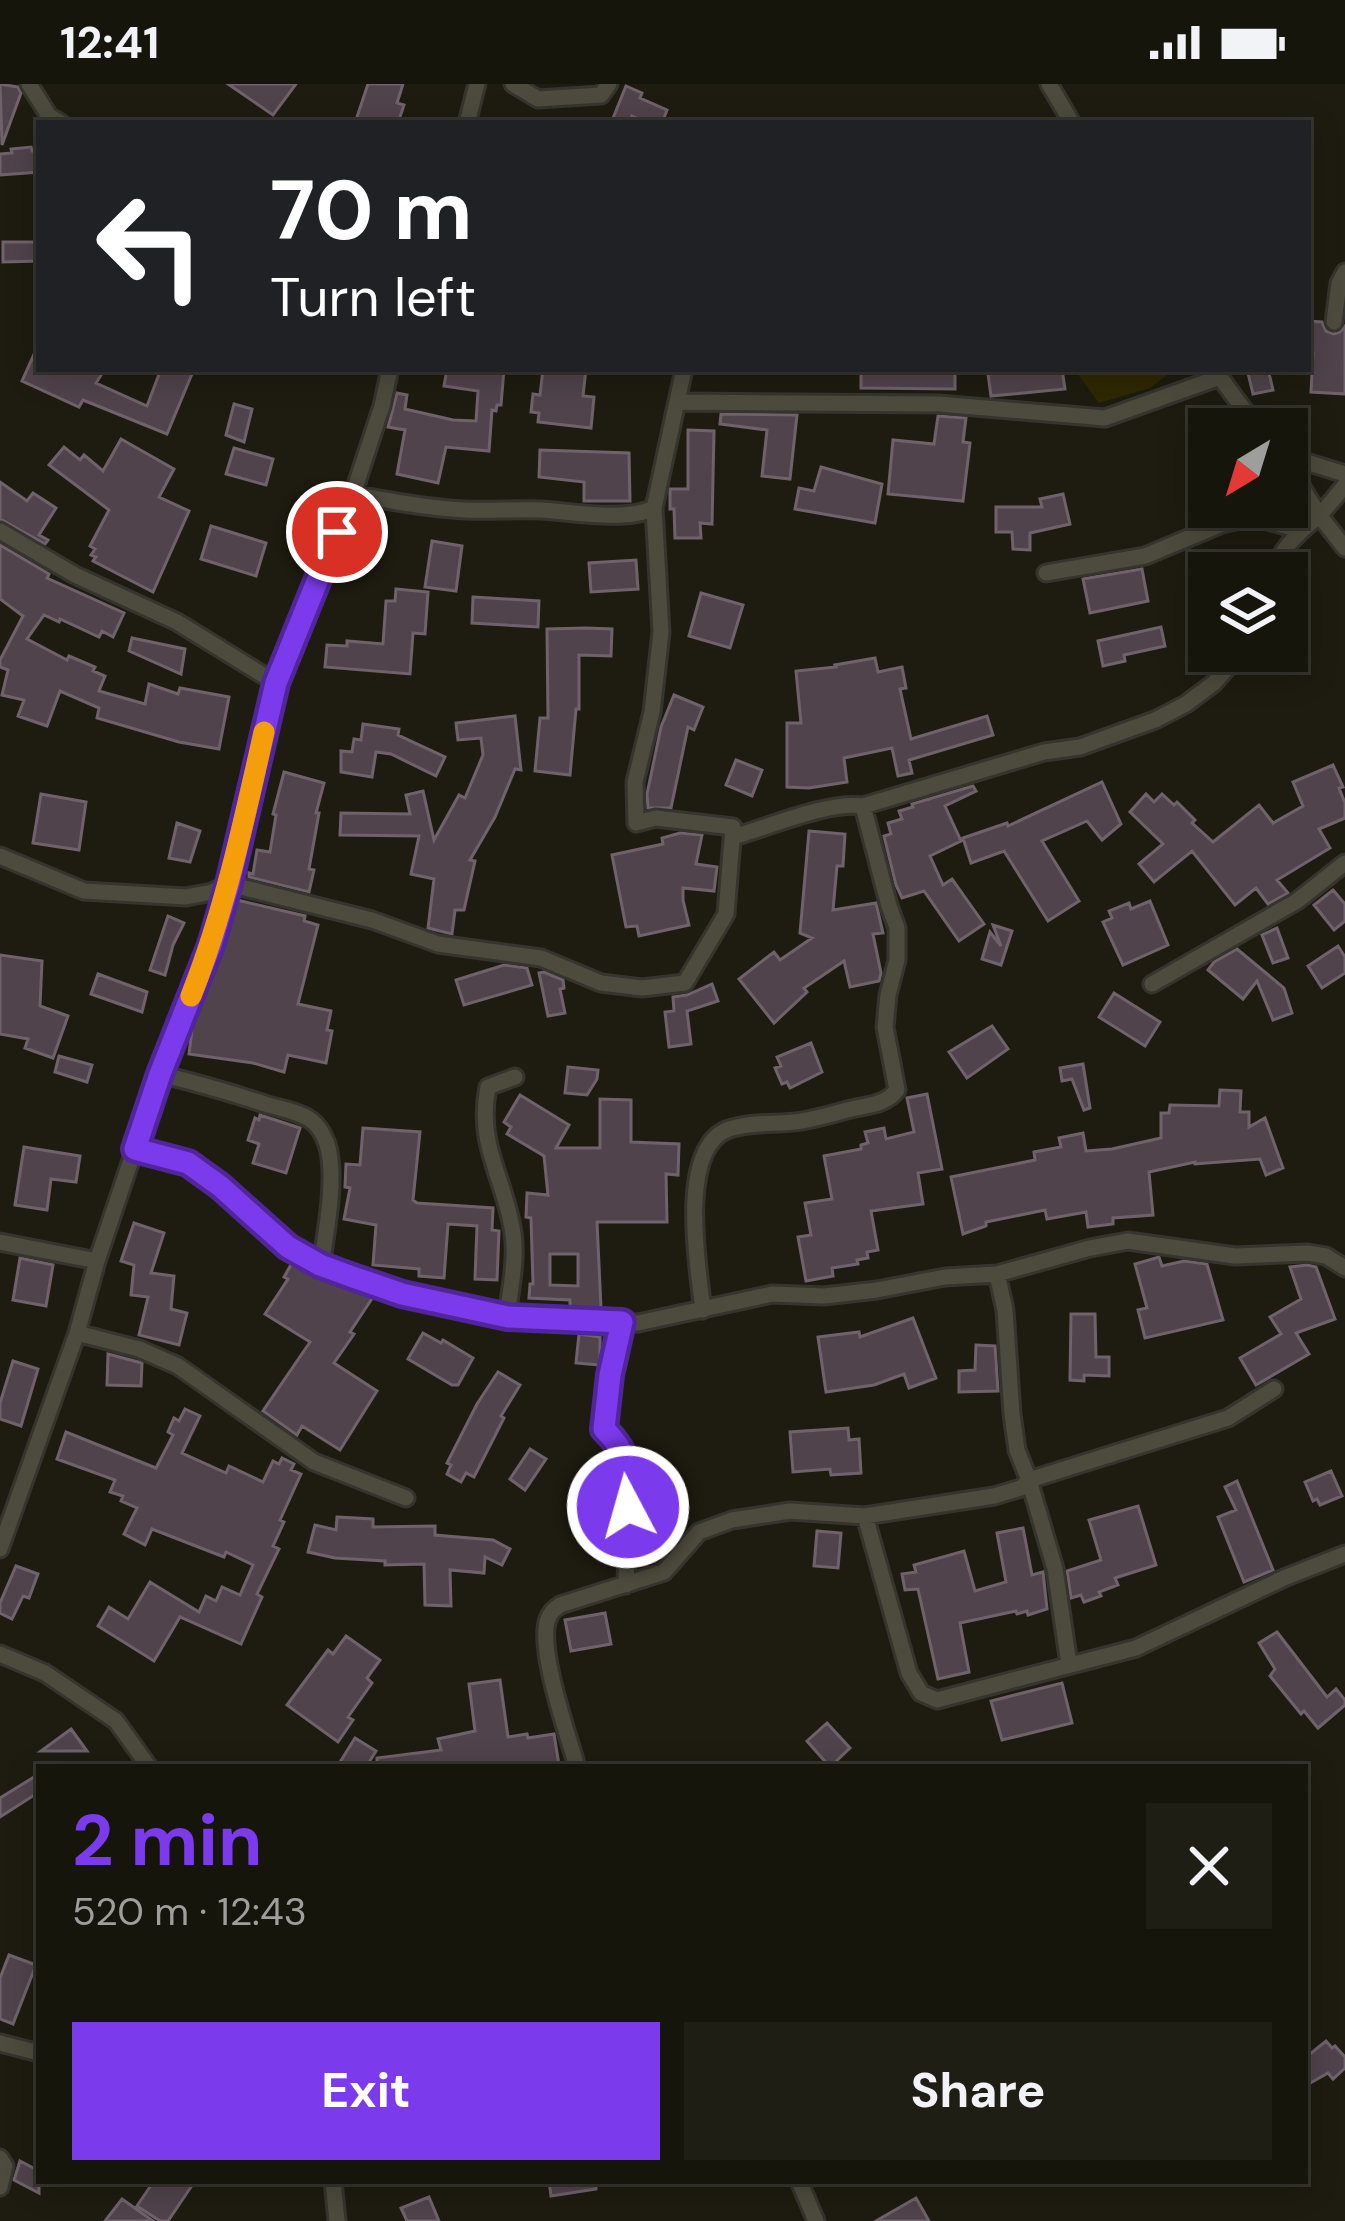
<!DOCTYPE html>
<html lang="en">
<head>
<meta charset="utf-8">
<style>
	body { margin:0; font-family:"DM Sans",sans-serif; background:#1f1e15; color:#f1f3f6; height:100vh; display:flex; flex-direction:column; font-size:45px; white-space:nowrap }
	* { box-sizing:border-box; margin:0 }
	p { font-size:39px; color:#9e9f9d }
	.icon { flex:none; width:66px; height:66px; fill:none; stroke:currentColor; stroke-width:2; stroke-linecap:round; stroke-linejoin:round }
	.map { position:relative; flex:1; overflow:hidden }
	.drawer { position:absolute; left:36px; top:1680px; width:1272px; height:420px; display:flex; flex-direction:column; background:#16150c; border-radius:0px; box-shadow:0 6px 30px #0003,0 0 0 3px #35342d }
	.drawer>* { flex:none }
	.top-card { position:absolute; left:36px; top:36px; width:1275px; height:252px; border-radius:0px; box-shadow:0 6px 30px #0003,0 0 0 3px #35342d; background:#202124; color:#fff; overflow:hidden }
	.needle { width:78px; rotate:218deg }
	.buttons { position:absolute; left:1188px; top:324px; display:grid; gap:24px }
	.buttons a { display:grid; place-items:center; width:120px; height:120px; border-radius:0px; background:#16150c; box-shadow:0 6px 30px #0003,0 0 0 3px #35342d; font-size:60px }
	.pin { position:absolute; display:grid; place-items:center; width:102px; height:102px; color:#fff; margin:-51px; border:6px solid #fff; border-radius:50%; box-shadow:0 3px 12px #0007 }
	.me { position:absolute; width:132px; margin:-66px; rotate:354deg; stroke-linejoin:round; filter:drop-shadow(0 0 9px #0008) }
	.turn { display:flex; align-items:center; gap:42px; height:252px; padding:0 36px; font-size:54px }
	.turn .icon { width:156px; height:156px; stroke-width:2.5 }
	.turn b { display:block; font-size:84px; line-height:102px }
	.round { display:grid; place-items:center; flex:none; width:126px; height:126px; border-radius:0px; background:#1f1e15 }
	.overview { display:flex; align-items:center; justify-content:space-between; height:204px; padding:0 36px }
	h1 { font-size:72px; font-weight:700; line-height:90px; color:#7c3aed }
	.cta { display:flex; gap:24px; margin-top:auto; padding:24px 36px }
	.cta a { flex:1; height:138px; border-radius:0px; background:#7c3aed; color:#fff; font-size:48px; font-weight:700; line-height:138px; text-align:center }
	.cta a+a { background:#1f1e15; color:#f1f3f6 }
	.status { display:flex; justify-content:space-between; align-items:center; height:84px; padding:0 60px; background:#16150c; direction:ltr }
	.status svg { height:33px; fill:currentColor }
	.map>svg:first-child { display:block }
	.green { fill:#2f2802 }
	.building { fill:#50434b; stroke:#70626a; stroke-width:3; fill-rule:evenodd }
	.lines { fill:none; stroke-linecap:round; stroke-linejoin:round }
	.street-casing { stroke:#36342e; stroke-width:21 }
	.street { stroke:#4d4b3d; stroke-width:15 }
	.route-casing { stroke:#51269a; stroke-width:30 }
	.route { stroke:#7c3aed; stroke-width:21 }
	.slow { stroke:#f59e0b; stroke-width:21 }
</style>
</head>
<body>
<div class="status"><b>12:41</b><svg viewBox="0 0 49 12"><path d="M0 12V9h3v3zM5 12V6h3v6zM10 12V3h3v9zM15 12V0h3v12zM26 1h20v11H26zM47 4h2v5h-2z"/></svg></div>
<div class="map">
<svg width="1345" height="2137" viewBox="0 0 1345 2137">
	<rect width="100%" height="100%" fill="#1e1c10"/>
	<path class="green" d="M1074 285H1175L1150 304 1099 319Z"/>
	<path class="building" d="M0 0 18 3 21 9 2 61Z
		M228 0H296L273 31Z
		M368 0H403L397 19 404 21 398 39H355Z
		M626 2 642 9 640 14 667 26 662 39H648L632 32 630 39H611Z
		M31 63 32 67H39V88L0 91V70L12 69 11 65Z
		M3 158H39V177L3 178Z
		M1308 237 1322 238 1326 247 1334 250 1340 248 1345 242V310L1311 308 1313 269H1308Z
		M39 259V285H105L96 299 147 322 161 285H194L167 350 83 316 79 323 22 297Z
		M447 285H504L501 321H497L496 327 492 326 489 367 446 363 438 399 397 390 405 346 388 343 397 309 407 311 405 325 453 336 476 337 478 307 444 302Z
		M543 285H586L583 312 594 313 591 344 538 338 539 329 531 328 533 310 540 311Z
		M861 285H955V305L861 304Z
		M1033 285H1062L1065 305 991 312 988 290Z
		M1247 285H1268L1273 306 1253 310Z
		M234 320 252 325 244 358 226 351Z
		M721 330 797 331 790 395 762 392 767 346 720 340Z
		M938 332 966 334 963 358 970 359 963 417 888 410 893 356 934 360Z
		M688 346 714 347 712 440 700 439 701 454H675L674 425H670V405H688Z
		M121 355 174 385 159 413 189 427 153 508 93 477 96 473 91 471 95 465 90 462 109 426 49 381 64 363 80 376 84 371 103 387Z
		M234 364 273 375 266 401 226 390Z
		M540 366 629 369 630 417H584V398L539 393Z
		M821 383 882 400 875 439 795 425 799 404 814 407Z
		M0 398 27 417 33 409 56 424 39 451 48 456 45 460 0 435Z
		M1063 410 1070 440 1030 449V466L1013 465 1012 448H996V423H1042L1040 415Z
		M211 442 266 459 256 492 201 475Z
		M432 457 462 462 456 507 425 503Z
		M0 461 49 490 47 494 124 529 113 553 102 547 99 553 60 535 59 538 44 531 27 555 67 576 69 572 95 583 93 587 105 592 99 607 145 620 149 600 178 610 180 604 229 613 219 665 179 658 97 634 99 624 60 607 47 642 18 632 24 616 2 611 8 586 0 583V576L23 532 0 515Z
		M636 476 638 505 591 508 589 479Z
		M1142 485 1148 517 1090 529 1083 495Z
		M396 505 428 508 425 550 413 549 410 590 325 583 327 561 347 562V557L383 560 386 517H395Z
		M701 509 743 521 730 564 689 552Z
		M473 513 539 517 538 543 472 539Z
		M1161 543 1165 562 1124 571 1125 577 1103 582 1098 557Z
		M586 544 612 545 611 572 579 571V625H576L570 691 535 687 540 634H548L547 545Z
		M132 554 185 565 181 590 129 567Z
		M875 574 878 588 902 583 906 604 900 605 911 655 987 632 993 651 909 676 912 689 898 692 892 664 844 674 847 698 809 704 787 703V639H801L796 587 836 583 835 581Z
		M674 611 703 623 694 646 688 643 671 724H648L647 710 661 643Z
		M515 632 521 686 515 685 495 733 470 776 475 777 464 826H455L452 850 428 844 434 795 411 790 419 752 340 751 341 729 410 730 406 711 423 707 434 756 459 711 465 714 483 671 481 654 458 656 456 639Z
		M363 640 399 645 398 651 445 673 436 692 391 670 376 668 372 693 341 688V667L352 668 354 655 361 656Z
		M736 676 762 686 752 712 726 701Z
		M1333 681 1343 703 1339 704 1345 719V734L1319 745 1330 764 1277 796 1288 809 1268 820 1256 804 1235 821 1192 767 1154 798 1139 780 1163 760 1130 728 1146 710 1154 718 1162 710 1174 721 1177 718 1195 736 1192 739 1213 758 1259 721 1273 739 1303 722 1293 698Z
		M284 688 324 699 316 729H319L309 785 314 786 309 808 249 793V789L253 790 257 766 270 768 276 731 273 730Z
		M1102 698 1121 740 1102 756 1087 737 1042 757 1079 817 1048 837 1004 767 971 779 963 754 1007 739 1008 742Z
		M973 702 976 707 945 722 961 757 930 772 943 801 952 795 984 840 959 857 924 807 902 814 896 801 884 752 891 750 888 739 902 735 899 727 913 723 912 720Z
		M41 710 86 718 79 766 33 759Z
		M177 739 200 747 190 778 169 774Z
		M809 747 845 750 843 782H837L833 826 876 819 883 849 873 850 881 889 879 897 850 903 844 877 804 904 807 908 774 939 739 895 774 868 780 876 812 854 800 849Z
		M680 749 702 751 696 780 717 783 714 807 683 804V816L689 841 639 852 637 842 626 843 612 771 663 760 662 754Z
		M1333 806 1345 820V837L1334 846 1314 821Z
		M237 816 305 832 304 837 318 841 298 920 331 927 327 946 332 947 326 979 288 971 284 988 253 979 189 970 193 938 222 865Z
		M1150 817 1168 861 1123 881 1103 838 1112 834 1109 827 1129 819 1131 825Z
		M168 832 184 839 173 861 165 891 150 886Z
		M993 841 1012 847 1001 881 982 875 990 848 1001 862Z
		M1277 844 1288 874 1273 879 1262 851Z
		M1338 862 1345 873V889L1322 904 1308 882Z
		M1237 865 1284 904 1292 929 1273 936 1257 897 1243 915 1208 886 1214 878Z
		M0 871 42 877 40 922 68 932 53 974 25 964 28 955 0 950Z
		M504 881 527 884 532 901 464 921 456 896Z
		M544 888 563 896 564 904 560 905 565 929 548 932 539 889Z
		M98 890 147 908 142 928 91 910Z
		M712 900 718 917 687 927 691 960 669 963 665 928 674 927 673 913 687 911Z
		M1114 909 1160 938 1145 962 1099 933Z
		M992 942 1008 965 967 994 949 968Z
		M811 959 822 988 790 1004 787 998 782 1000 775 984 781 982 777 973Z
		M59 972 92 981 87 998 55 988Z
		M1083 980 1090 1024 1084 1026 1072 995 1062 997 1060 984Z
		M568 983 598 986 597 995 587 1011 565 1009Z
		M1220 1006 1241 1007 1240 1028H1249V1043L1265 1034 1283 1084 1266 1091 1260 1075 1195 1080V1078L1149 1088 1153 1131 1113 1134V1140L1088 1143 1086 1128 1047 1135 1045 1126 986 1138V1142L963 1150 951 1093 1035 1076 1034 1068 1061 1063 1059 1054 1083 1049 1086 1067 1112 1065 1161 1054V1029H1169L1170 1021 1219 1022Z
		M927 1010 942 1085 918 1089 923 1120 871 1127 878 1166 867 1168 868 1174 857 1176 858 1180 832 1184 833 1192 806 1197 798 1153 811 1151 805 1119 832 1115 824 1072 861 1065V1061L868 1059 865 1048 884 1044 886 1055 914 1048 907 1014Z
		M520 1011 569 1041 556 1064H600V1015L631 1016V1058L679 1060 678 1091 666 1090 667 1138H597L601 1224 570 1223V1216L529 1214 530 1200H533L531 1134 526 1133 527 1109 548 1111 544 1072 507 1050 511 1043 504 1038ZM550 1170H578V1202L550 1201Z
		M260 1031 300 1044 286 1089 253 1079 259 1060 248 1056 255 1034 259 1036Z
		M363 1044 420 1048 413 1116 417 1119 493 1124 492 1146 499 1147 497 1196 475 1195 477 1142 448 1140 444 1194 419 1192V1185L373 1181 376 1141 344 1135 350 1104 345 1103 346 1080 360 1081Z
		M24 1063 80 1072 76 1098 51 1095 47 1126 15 1121Z
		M134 1139 164 1149 151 1189 174 1192 171 1225 187 1229 179 1261 139 1251 148 1213 131 1211 134 1181 121 1177Z
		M1159 1173 1162 1182 1184 1177 1207 1180 1223 1236 1145 1254 1138 1226 1147 1224 1135 1180Z
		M20 1174 53 1181 46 1222 13 1216Z
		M292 1179 328 1197 373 1213 350 1248 354 1250 334 1279 377 1307 340 1366 302 1342 297 1351 263 1327 310 1258 265 1230 288 1195 284 1193Z
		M1307 1181 1316 1183 1335 1235 1296 1249 1309 1270 1256 1301 1240 1274 1281 1250 1270 1233 1301 1215 1290 1183Z
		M1071 1230H1095L1096 1273H1109V1292L1084 1291V1297L1070 1296Z
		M913 1234 936 1294 909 1304 904 1290 874 1301 826 1308 818 1253 859 1248 860 1253Z
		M423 1249 441 1259 443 1256 473 1274 458 1301H452L408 1275Z
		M579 1250 600 1253V1281L576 1279Z
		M976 1261 995 1262 998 1307 959 1308V1287L975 1286Z
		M108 1270 142 1279 141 1302 107 1301Z
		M13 1277 38 1285 21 1342 0 1335V1319Z
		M498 1288 520 1301 501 1332 504 1334 474 1393 466 1389 461 1398 447 1390 451 1381 447 1379 477 1320Z
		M185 1325 200 1332 182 1369 226 1389 229 1382 263 1398 273 1377 279 1380 282 1374 294 1380 291 1386 301 1390 280 1436 284 1438 273 1462 279 1465 257 1510 262 1513 241 1560 180 1533 154 1577 98 1542 109 1523 128 1535 150 1498 199 1528 206 1512 216 1517 222 1503 240 1511 253 1481 226 1468 224 1473 152 1445 145 1461 124 1450 137 1424 121 1417 123 1412 110 1408 115 1396 57 1375 66 1348 156 1384 173 1351 168 1348 174 1334 179 1337Z
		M848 1344 849 1356 859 1355 861 1389 831 1391 830 1385 793 1388 790 1348Z
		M530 1365 546 1375 525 1406 510 1395Z
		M1331 1387 1342 1412 1320 1421 1317 1415 1313 1417 1305 1398Z
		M1237 1397 1273 1486 1244 1498 1218 1433 1236 1426 1225 1403Z
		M1138 1422 1156 1481 1115 1494 1118 1501 1099 1508 1101 1512 1084 1518 1081 1511 1071 1514 1067 1487 1101 1476 1089 1436Z
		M337 1433 373 1435V1443L435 1442V1451L493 1456 510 1465 502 1481 485 1473 484 1489 450 1486 451 1522 425 1521 424 1480 385 1481V1477L335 1474 308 1468 315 1441 336 1446Z
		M1023 1444 1032 1491 1043 1488 1047 1525 1028 1531 1027 1527 1017 1530 1016 1527 960 1539 969 1588 938 1595 918 1505 905 1506 902 1490 916 1488 914 1481 964 1467 975 1507 1006 1498 997 1449Z
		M817 1447 841 1449 838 1484 814 1482Z
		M16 1482 38 1490 29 1514 23 1512 12 1535 0 1529V1519Z
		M605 1529 611 1560 571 1567 565 1536Z
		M1277 1548 1327 1613 1336 1605 1345 1616V1621L1318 1644 1304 1627 1301 1630 1270 1592 1275 1585 1259 1559Z
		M346 1552 380 1576 367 1594 372 1599 348 1633 353 1636 338 1658 287 1621 328 1566 333 1570Z
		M500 1596 508 1653 527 1650 528 1654 554 1650 559 1681 377 1683V1674L441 1666 438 1655 475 1647 469 1600Z
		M1062 1599 1072 1639 1002 1656 991 1617Z
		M827 1639 850 1664 830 1683 807 1657Z
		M71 1645 87 1667H41Z
		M355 1654 376 1667 366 1683H337Z
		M39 1690V1708L0 1733V1714Z
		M9 1871 36 1881 13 1940 0 1935V1894Z
		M1326 1957 1332 1964 1335 1962 1345 1973V1984L1333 1995 1328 1989 1305 2002V1974Z
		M20 2077 39 2087V2109L14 2096Z
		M154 2097H195L168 2137H160L137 2122Z
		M549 2097H596V2105L551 2112Z
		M429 2113 439 2137H407L401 2124Z
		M916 2114 929 2137H876Z
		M122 2115 153 2137H105Z"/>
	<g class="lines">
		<g class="street-casing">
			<path id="street" d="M29 0 49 32 61 39
				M513 0 538 15 601 11 609 0
				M1049 0 1072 39
				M467 39 477 0
				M1334 238 1339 199 1345 188
				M1214 285 1258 345
				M678 318 939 320 1105 334 1220 293
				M1287 372 1345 390
				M1287 379 1319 431 1345 464
				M353 410C390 417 427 424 465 426 491 427 516 425 541 426 573 428 626 438 654 424L684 285
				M0 447 75 491 177 538 276 599
				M1046 489 1145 472 1222 440 1254 433 1299 446
				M1275 489C1280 463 1299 449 1317 433 1328 423 1336 412 1345 401
				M733 753C769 743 828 717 863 722L1044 668 1080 663 1155 636 1186 620 1214 599 1242 567
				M0 772 84 807 186 813 212 808 229 800 372 836 438 860 541 874 601 899 642 904 685 899 726 830 733 743 656 734 636 739 635 698 652 628 661 548 654 424
				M1152 900 1297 817 1345 779
				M160 990C197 999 232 1009 268 1021 282 1025 301 1028 312 1037 319 1042 324 1052 327 1060 337 1091 326 1149 321 1181L402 1211 507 1233 638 1239 772 1210 824 1212 877 1206 945 1193 997 1190 1090 1164 1128 1157 1235 1172 1308 1169 1326 1172 1345 1184
				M135 1065 188 1079 221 1102 288 1163 321 1181
				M0 1158 97 1177
				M997 1190 1005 1226 1012 1330 1017 1366 1029 1396 1055 1485 1069 1580
				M703 1226C698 1184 677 1063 729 1045 753 1037 778 1041 802 1037 818 1034 833 1030 847 1026 866 1021 885 1022 897 1006L885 943 888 911 897 876V844L889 822 863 722
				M507 1233C510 1207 517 1175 513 1149 505 1094 476 1061 488 1003L515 993
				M622 1238 610 1291 604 1345 622 1363 629 1384 626 1501
				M77 1249 139 1265 178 1282 314 1378 406 1414
				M865 1432 909 1589 921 1609 937 1616 1136 1564 1284 1494 1345 1470
				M0 1465 77 1249 97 1177 160 990 211 861 229 800 276 599 353 410 382 322 390 285
				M0 1570 45 1589 116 1637 149 1683
				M577 1683C568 1651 537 1564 548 1535 551 1527 554 1526 560 1521L664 1488 699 1448 732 1436 790 1427 865 1432 994 1412 1021 1404 1029 1396 1228 1334 1274 1305
				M0 1959 39 1969
				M0 2074 5 2082 0 2103
				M333 2097 337 2137
				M799 2097 816 2137"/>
		</g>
		<use href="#street" class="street"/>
	</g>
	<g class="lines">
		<g class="route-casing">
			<path id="route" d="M337 448 276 599 229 800 211 861 160 990 135 1065 188 1079 220 1102 288 1163 320 1181 350 1192 402 1210 508 1233 622 1238 610 1291 604 1345C631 1372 629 1386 628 1423"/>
		</g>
		<use href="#route" class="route"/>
		<path class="slow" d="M191 912C225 826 244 737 264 648"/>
	</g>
</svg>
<div class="buttons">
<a><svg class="needle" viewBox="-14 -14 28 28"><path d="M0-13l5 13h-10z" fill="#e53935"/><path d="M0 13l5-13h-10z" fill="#9e9f9d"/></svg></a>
<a><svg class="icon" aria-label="layers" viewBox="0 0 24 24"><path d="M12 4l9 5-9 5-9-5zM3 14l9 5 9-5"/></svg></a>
</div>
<div class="pin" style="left:337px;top:448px;background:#d93025"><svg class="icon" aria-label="arrive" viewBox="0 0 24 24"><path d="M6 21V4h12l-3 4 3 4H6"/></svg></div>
<svg class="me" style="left:628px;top:1423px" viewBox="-20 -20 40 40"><circle r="17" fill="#7c3aed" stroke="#fff" stroke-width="3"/><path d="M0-11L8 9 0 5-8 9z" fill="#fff"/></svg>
<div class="top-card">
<div class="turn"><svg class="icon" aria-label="left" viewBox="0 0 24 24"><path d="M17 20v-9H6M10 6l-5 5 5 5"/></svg><div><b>70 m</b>Turn left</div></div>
</div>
<section class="drawer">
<div class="overview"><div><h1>2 min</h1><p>520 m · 12:43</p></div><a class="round"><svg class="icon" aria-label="close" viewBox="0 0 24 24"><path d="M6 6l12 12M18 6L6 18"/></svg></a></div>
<div class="cta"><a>Exit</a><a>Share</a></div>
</section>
</div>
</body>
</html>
